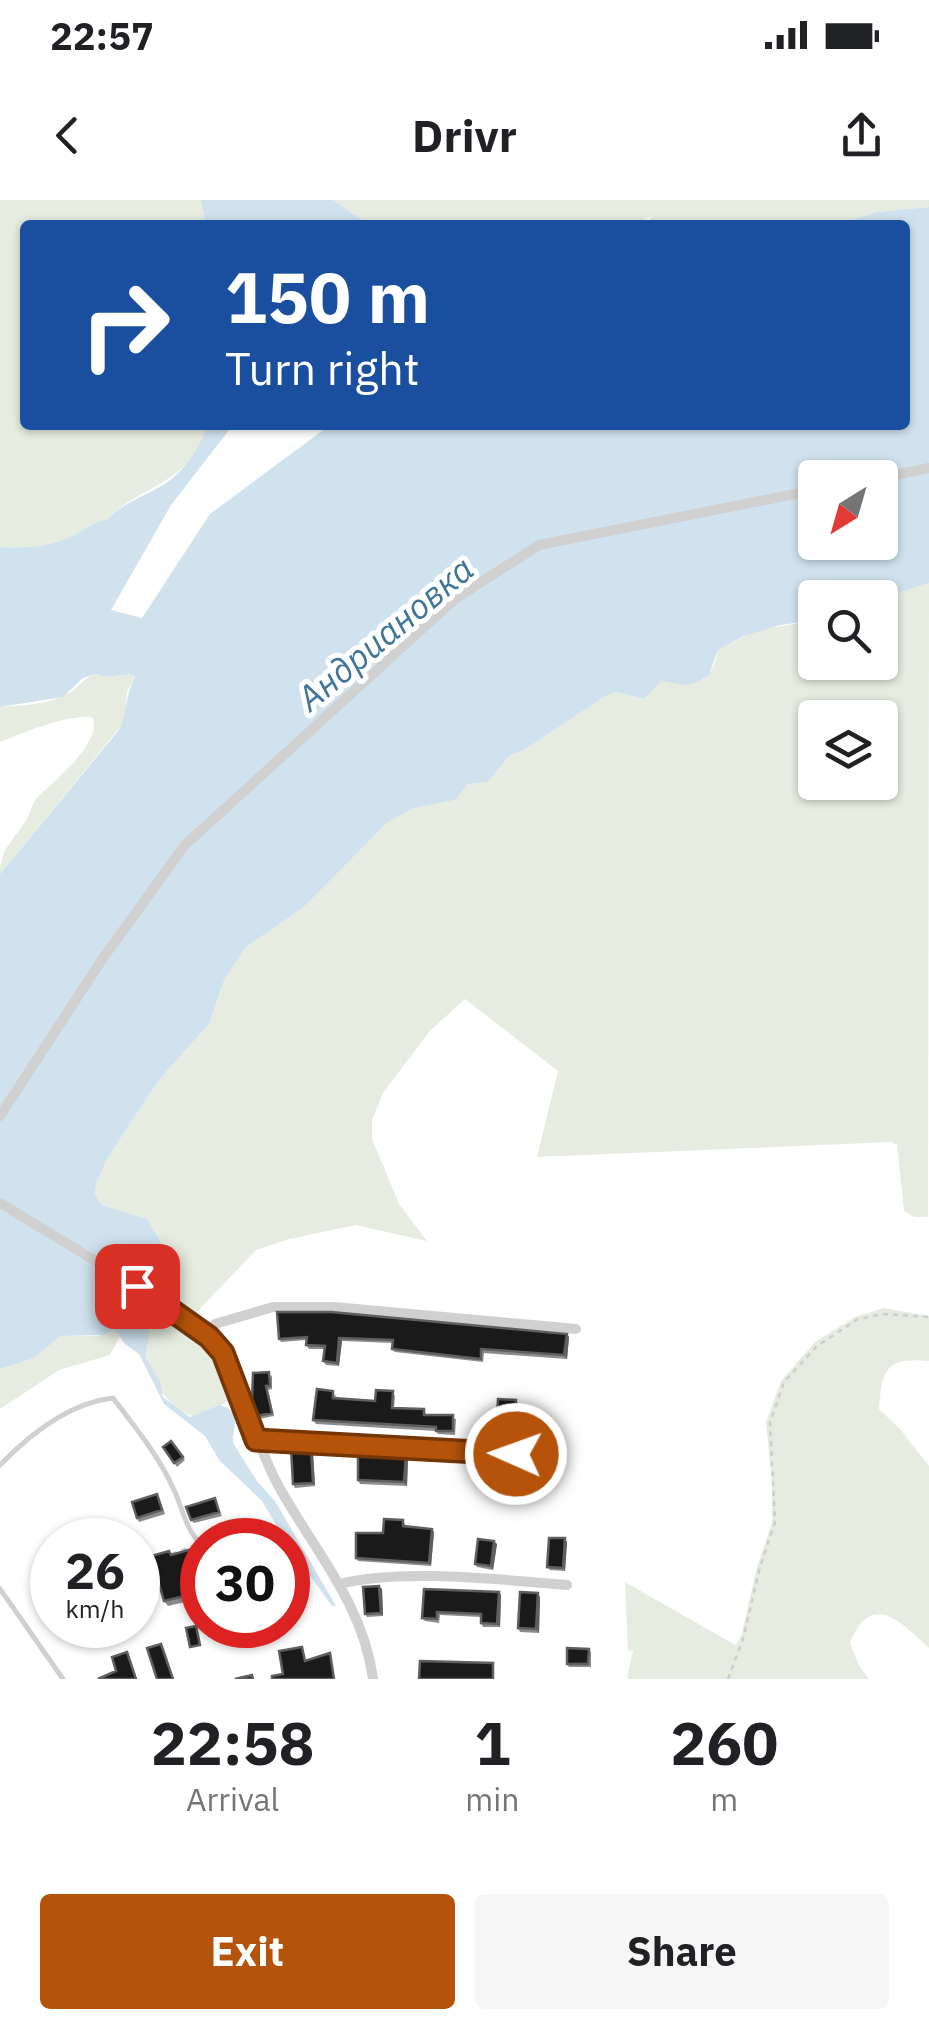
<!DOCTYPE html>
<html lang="en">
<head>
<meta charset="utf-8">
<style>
	body { margin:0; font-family:"IBM Plex Sans",sans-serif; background:#f6f6f6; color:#202124; height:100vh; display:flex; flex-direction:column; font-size:38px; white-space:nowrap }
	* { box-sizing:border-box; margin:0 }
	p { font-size:32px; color:#757577 }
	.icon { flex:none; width:55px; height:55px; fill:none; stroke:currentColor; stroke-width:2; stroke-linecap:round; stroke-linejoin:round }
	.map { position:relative; height:1479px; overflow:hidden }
	.sheet { display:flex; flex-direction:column; background:#fff; flex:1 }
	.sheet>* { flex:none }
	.top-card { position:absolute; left:20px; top:20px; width:890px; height:210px; border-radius:10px; box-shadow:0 2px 8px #0004; background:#1a4fa0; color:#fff; overflow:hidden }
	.needle { width:65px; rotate:217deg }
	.buttons { position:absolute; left:798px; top:260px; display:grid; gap:20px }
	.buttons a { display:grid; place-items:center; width:100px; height:100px; border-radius:10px; background:#fff; box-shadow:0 2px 8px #0004; font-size:50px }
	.speed { position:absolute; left:30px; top:1318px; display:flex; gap:20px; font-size:50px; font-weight:700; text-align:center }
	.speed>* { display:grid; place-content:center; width:130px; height:130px; border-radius:50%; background:#fff; box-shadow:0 2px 8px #0004; line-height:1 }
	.speed small { font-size:25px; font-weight:400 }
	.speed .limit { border:15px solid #d22; background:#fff; color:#111 }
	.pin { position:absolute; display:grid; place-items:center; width:85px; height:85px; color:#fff; margin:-42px; border-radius:20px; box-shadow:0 5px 15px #0006 }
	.me { position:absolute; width:110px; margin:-55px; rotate:272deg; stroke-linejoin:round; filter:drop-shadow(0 0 8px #0008) }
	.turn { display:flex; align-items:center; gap:35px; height:210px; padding:0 40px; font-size:45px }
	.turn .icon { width:130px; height:130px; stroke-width:2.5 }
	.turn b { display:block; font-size:70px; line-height:85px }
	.eta { display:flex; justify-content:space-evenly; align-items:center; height:170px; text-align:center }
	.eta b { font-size:60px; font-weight:700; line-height:70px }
	.action { display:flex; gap:20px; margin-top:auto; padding:20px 40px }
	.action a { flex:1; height:115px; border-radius:10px; background:#b45309; color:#fff; font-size:40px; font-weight:700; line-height:115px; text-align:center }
	.action a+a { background:#f6f6f6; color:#202124 }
	.status { display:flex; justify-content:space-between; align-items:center; height:70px; padding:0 50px; background:#fff; direction:ltr }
	.status svg { height:28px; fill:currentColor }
	header { display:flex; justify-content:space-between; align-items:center; height:130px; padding:0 40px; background:#fff; font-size:45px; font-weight:700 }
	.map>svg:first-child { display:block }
	.green { fill:#e6ecdf; fill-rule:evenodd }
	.water { fill:#cfe2ee; fill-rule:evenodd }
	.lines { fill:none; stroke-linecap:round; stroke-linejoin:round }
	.path { stroke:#cdcdcd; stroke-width:2.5; stroke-dasharray:5 5; stroke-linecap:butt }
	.lane { stroke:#d0d0d0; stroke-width:5 }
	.street { stroke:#d0d0d0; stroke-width:10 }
	.wall { fill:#8c8c8c }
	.shaded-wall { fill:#5f5f5f }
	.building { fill:#1a1a1a; stroke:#5f5f5f; stroke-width:2.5 }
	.route-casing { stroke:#753606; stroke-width:25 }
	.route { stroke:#b45309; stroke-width:18 }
	.labels { text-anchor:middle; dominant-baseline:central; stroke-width:10; stroke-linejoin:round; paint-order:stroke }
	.water-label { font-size:35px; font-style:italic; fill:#3f7597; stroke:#fff }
</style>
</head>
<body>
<div class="status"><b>22:57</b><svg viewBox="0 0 49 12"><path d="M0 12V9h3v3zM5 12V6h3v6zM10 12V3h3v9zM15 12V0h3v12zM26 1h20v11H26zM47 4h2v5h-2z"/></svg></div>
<header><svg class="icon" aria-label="back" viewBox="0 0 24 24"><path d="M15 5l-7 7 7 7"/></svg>Drivr<svg class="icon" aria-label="share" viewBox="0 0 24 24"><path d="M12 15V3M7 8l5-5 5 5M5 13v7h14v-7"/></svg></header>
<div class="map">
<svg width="929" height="1479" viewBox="0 0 929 1479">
	<rect width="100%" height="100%" fill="#fff"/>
	<path class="green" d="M0 0H201L206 25H25V225H207C190 287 141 283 107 320 93 321 85 330 72 336 49 347 24 350 0 347Z
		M333 0H929V7L876 12 838 25H646L652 16 631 25H370Z
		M929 383 928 1017H914L904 1011 897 945 891 942 537 957 558 871 465 799 429 832 383 893 372 920V939L399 1004 427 1041 356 1025 289 1039 256 1050 194 1115 236 1198 196 1217C173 1212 148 1180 145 1157 143 1146 149 1135 148 1124L166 1106 171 1074 159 1039 147 1019 102 1005 95 995 96 984 107 959 158 881 209 824 225 778 246 747 304 707 387 623 414 608 454 600 468 584 488 582 509 556 524 550 604 497 616 492 643 499 662 481C693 481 710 491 718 450L755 431 815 420V462H880V399ZM815 518H880V582H815Z
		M95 474 106 477 132 474 135 477 127 491 125 521 0 674C0 648 14 640 27 619 31 612 31 605 37 598 55 579 101 545 93 518 72 512 23 533 0 542V507C24 505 55 505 75 489 83 482 84 478 95 474Z
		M884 1108 929 1116V1161C887 1157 882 1168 879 1209L900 1229 929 1266V1448C903 1425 872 1388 850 1443L859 1466 869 1479H627L633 1450 628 1451 625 1382 735 1445 741 1437 757 1367 772 1323V1284L766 1222 781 1181 815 1142 855 1117Z
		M115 1129 120 1136 110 1155 59 1170 0 1209V1169L34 1158 61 1136H98Z"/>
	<path class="water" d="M201 0H333L370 25H206Z
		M929 7V383L880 399 815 398V420L781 425 744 436 718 450 709 475 698 482 685 485 662 481 644 499 616 492 604 497 524 550 509 556 488 582 468 584 455 600 414 608 387 623 304 707 246 747 225 778 209 824 158 881 107 959 96 984 95 995 102 1005 147 1019 159 1039 171 1074 166 1106 148 1124 149 1137 145 1156 160 1182 163 1197 190 1217 220 1205C244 1212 232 1226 233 1243L257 1281 275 1301 336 1406H332L290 1348 262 1301 219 1260 205 1236 164 1204 139 1154 125 1144 115 1130 103 1135 61 1136 34 1158 0 1169V674L118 531C128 516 124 497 135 477L132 474 106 477 95 474 83 478 63 497 0 507V347C24 349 49 347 72 336 85 330 93 321 107 320 124 302 143 297 163 285 183 273 201 247 207 225H233L171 305 111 410 142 418 210 314 330 225H905V25H838L876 12ZM815 278H880V342H815Z"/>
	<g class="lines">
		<path class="path" d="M276 1340 293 1333
			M172 1354 193 1346
			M138 1370 155 1360
			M728 1479 743 1439 760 1367 775 1322 770 1223 784 1182 817 1146 858 1119 884 1114 929 1117"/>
		<path class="lane" d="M0 1265C30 1234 69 1203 113 1198 135 1227 159 1256 174 1290 183 1309 186 1331 202 1345
			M0 1389 63 1479"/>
		<path class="street" d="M880 278 929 268
			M0 916 103 758 185 645 455 399 539 345 815 290
			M0 1003 137 1086 209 1137
			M256 1240 516 1254
			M340 1384C403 1368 501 1380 567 1385
			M373 1479C363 1403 313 1349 278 1285 253 1240 240 1174 209 1137L215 1124 273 1107H334L576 1129"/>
	</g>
	<path class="wall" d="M277 1112 567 1134 569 1137 567 1159 484 1153 483 1162 395 1152 392 1149 393 1143 342 1141 339 1166 326 1165 323 1161 325 1149H309L306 1145V1140L281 1142 279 1139Z
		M272 1175V1189L268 1190 274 1216 259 1219 252 1200Z
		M336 1194 335 1199 375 1201 395 1195 394 1208 424 1209 426 1215 456 1219 455 1235 438 1234 436 1231 316 1224 313 1220Z
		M516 1200 518 1204 515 1238 498 1237 496 1234Z
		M171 1241 185 1260 177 1267 163 1247Z
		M311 1248 313 1252 315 1286 295 1288 293 1284Z
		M406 1254 408 1257 407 1286 360 1284 358 1280Z
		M159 1297 165 1314 139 1322 137 1318Z
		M215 1298 222 1316 194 1323 191 1320Z
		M405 1323V1326L434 1332 431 1366 358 1361 356 1358 383 1333Z
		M567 1342 565 1371 550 1370 547 1367Z
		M497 1344 493 1370 477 1367 475 1364Z
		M199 1347 202 1351V1398L168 1406 164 1401 172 1355Z
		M382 1389 383 1416 367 1417 365 1414Z
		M499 1392 501 1395 500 1427H483L481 1423V1417L440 1415 439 1423 425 1421 422 1418Z
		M540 1397 539 1433 520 1432 518 1428Z
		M82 1425 86 1437 72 1440 70 1437Z
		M589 1449 591 1452V1467H569L567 1464Z"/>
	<path class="shaded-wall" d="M567 1134 569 1137 567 1159 564 1155Z
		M339 1138 342 1141 339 1166 337 1163Z
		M516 1200 518 1204 515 1238 513 1235Z
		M311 1248 313 1252 315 1286 313 1283Z
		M406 1254 408 1257 407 1286 404 1282Z
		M432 1329 434 1332 431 1366 429 1363Z
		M565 1338 567 1342 565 1371 563 1368Z
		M494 1341 497 1344 493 1370 491 1366Z
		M379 1386 382 1389 383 1416 381 1413Z
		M499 1392 501 1395 500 1427 497 1424Z
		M538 1393 540 1397 539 1433 536 1429Z"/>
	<path class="building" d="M277 1112H331L567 1134 564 1155 481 1149V1159L392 1149 393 1140 339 1138 337 1163 323 1161 325 1146 306 1145 307 1137 279 1139Z
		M269 1172 270 1186H266L272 1213 257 1216 252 1200 253 1173Z
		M317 1189 333 1191V1198L375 1201 376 1190 393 1191 392 1208 424 1209V1215H453V1231H436V1227L313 1220Z
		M498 1199 516 1200 513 1235 496 1234Z
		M171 1241 183 1257 174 1263 163 1247Z
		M291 1248H311L313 1283 293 1284Z
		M358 1251 406 1254 404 1282 358 1280Z
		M157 1294 162 1310 137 1318 132 1302Z
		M215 1298 219 1312 191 1320 186 1307Z
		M384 1319 403 1320V1326L432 1329 429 1363 356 1358V1333H383Z
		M235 1329 239 1340H229L227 1332Z
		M549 1338H565L563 1368 547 1367Z
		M478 1339 494 1341 491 1366 475 1364Z
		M199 1347 202 1357V1392L164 1401 151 1356 169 1351 171 1355Z
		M379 1386 381 1413 365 1414 363 1387Z
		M424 1389 499 1392 497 1424 481 1423V1414L437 1412V1419L422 1418Z
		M520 1392 538 1393 536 1429 518 1428Z
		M66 1425H81L83 1433 70 1437Z
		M196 1426 200 1445 190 1447 186 1428Z
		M161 1444 173 1479H157L147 1448Z
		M302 1447 305 1461 330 1453 334 1479H272V1476L283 1474 279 1451Z
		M567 1448 589 1449 588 1464H567Z
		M127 1452 136 1479H98L116 1471 112 1457Z
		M420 1461 493 1463V1479H419Z
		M252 1475 253 1479H235Z"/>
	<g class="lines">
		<g class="route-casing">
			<path id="route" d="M137 1086 209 1137 223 1153 256 1240 516 1254"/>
		</g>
		<use href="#route" class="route"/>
	</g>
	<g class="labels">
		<g class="water-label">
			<text transform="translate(385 433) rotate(-40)">Андриановка</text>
		</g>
	</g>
</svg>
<div class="buttons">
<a><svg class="needle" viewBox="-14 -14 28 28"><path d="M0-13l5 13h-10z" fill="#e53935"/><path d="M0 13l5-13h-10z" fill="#757577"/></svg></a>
<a><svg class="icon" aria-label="search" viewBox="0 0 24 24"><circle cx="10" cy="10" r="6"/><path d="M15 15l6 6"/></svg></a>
<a><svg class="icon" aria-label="layers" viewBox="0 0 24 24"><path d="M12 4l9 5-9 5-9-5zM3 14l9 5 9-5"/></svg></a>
</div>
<div class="speed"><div>26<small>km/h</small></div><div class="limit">30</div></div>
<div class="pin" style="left:137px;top:1086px;background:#d93025"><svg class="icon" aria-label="arrive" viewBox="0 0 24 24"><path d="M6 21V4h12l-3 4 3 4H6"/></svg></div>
<svg class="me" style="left:516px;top:1254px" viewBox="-20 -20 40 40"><circle r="17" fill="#b45309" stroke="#fff" stroke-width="3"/><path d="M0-11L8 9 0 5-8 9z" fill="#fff"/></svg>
<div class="top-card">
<div class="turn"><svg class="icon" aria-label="right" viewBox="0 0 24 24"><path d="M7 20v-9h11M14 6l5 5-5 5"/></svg><div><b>150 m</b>Turn right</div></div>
</div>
</div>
<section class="sheet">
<div class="eta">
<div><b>22:58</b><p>Arrival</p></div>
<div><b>1</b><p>min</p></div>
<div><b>260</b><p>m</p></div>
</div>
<div class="action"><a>Exit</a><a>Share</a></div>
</section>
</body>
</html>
